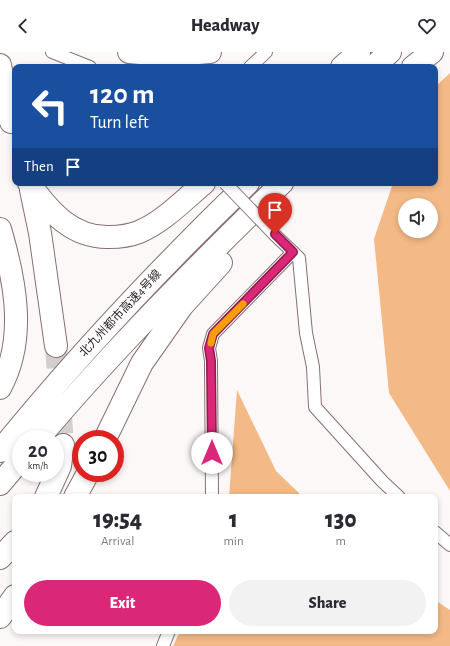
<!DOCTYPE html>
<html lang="en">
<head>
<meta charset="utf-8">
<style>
	body { margin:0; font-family:"Alegreya Sans","Noto Sans JP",sans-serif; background:#f2f2f3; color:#2b2b33; height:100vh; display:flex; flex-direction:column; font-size:15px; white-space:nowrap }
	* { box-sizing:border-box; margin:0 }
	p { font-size:13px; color:#7c7c81 }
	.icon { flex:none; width:22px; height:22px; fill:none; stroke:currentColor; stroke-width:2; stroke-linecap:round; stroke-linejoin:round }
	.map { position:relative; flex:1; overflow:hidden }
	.side { position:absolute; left:12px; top:442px; width:426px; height:140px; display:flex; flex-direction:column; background:#fff; border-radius:8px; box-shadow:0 2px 6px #0003 }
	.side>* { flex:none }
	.guide { position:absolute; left:12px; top:12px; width:426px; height:122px; border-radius:8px; box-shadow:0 2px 6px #0003; background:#1a4fa0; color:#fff; overflow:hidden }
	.buttons { position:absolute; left:398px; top:146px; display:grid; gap:8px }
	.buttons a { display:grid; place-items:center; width:40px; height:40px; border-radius:50%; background:#fff; box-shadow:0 2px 6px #0003; font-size:20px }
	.speed { position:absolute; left:12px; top:378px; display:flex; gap:8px; font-size:20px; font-weight:700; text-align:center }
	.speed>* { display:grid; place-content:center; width:52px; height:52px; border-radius:50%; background:#fff; box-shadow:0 2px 6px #0003; line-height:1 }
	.speed small { font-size:10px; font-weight:400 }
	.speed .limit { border:6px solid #d22; background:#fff; color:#111 }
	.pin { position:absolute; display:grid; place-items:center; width:34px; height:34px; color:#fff; margin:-41px -17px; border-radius:50% 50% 50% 0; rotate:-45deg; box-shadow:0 0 4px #0007 }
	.pin .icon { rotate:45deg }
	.me { position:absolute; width:44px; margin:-22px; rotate:0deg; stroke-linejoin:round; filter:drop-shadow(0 0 3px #0008) }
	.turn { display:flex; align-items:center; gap:14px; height:84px; padding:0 12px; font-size:18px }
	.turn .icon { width:52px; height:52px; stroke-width:2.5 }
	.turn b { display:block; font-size:28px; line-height:34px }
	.then { display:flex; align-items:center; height:38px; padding:0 12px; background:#0003; gap:8px; font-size:15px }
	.eta { display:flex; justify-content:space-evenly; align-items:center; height:68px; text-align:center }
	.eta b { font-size:24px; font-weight:800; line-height:28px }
	.action { display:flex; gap:8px; margin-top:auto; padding:8px 12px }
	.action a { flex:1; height:46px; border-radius:24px; background:#db2777; color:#fff; font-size:16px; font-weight:800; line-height:46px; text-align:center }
	.action a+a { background:#f2f2f3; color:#2b2b33 }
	header { display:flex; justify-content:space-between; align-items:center; height:52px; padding:0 12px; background:#fff; font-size:18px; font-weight:800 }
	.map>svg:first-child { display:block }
	.green { fill:#f3b986; fill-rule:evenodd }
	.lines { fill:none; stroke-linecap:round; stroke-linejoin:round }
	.motorway-tunnel { stroke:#d4cece; stroke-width:22; stroke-dasharray:22 11; stroke-linecap:butt }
	.minor-casing { stroke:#877071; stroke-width:14 }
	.motorway-casing { stroke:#877071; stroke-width:24 }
	.minor { stroke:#fff; stroke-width:12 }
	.motorway { stroke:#fff; stroke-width:22 }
	.minor-bridge-casing { stroke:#877071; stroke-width:14; stroke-linecap:butt }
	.minor-bridge { stroke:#fff; stroke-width:12 }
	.route-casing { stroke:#8e194d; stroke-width:10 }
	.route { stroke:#db2777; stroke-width:7 }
	.slow { stroke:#f59e0b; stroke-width:7 }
	.labels { text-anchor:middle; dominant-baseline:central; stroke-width:4; stroke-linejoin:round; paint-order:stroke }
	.street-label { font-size:12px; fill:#2e2525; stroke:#fff }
</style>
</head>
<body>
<header><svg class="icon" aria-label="back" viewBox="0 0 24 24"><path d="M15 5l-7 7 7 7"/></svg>Headway<svg class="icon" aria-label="heart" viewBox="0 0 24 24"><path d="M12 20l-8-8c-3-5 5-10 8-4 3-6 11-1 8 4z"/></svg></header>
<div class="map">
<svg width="450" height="594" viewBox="0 0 450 594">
	<rect width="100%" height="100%" fill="#fdf8f8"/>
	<path class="green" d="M450 21V439L389 341 374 187 393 131H435V35ZM405 153H431V179H405Z
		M237 338 276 419 303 445H229Z
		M435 548 450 558V594H173L180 579H435Z"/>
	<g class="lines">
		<path class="motorway-tunnel" d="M56 294 63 393"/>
		<g class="minor-casing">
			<path id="minor" d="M52 0 90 15
				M250 15 266 0
				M275 183 299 206 306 281 313 315 315 355 382 429 399 445
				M212 445 211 309 209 296 213 282 293 200
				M435 480 450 493
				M163 594 169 579"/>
		</g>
		<g class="motorway-casing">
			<path id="motorway" d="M129 0C156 3 182 3 210 0
				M0 13 11 70
				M342 15 359 0
				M373 15 390 0
				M413 15 432 0
				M29 131C49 159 72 186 109 185 118 185 129 184 139 180 163 170 184 148 204 131
				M31 138 40 181 56 294
				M0 177C15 228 27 287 0 336
				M38 387C114 297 198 213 282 131
				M105 387 142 311 182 254 221 211
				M0 399C77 304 160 216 248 131
				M0 432 21 407
				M46 445 60 414 63 393
				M75 445 88 421
				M0 506 15 490
				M0 565 15 544"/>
		</g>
		<use href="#minor" class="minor"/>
		<use href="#motorway" class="motorway"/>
		<g class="minor-bridge-casing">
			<path id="minor-bridge" d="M225 131 275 183"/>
		</g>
		<use href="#minor-bridge" class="minor-bridge"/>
	</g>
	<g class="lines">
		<g class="route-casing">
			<path id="route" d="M212 401 211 309 209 296 213 282 293 200 275 182"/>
		</g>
		<use href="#route" class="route"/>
		<path class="slow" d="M211 291 213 282 243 252"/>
	</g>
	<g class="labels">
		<g class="street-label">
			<text transform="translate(120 261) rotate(-47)">北九州都市高速4号線</text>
		</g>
	</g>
</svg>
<div class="buttons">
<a><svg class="icon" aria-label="sound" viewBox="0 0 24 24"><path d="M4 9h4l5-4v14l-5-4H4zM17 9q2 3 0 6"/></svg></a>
</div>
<div class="speed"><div>20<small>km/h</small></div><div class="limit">30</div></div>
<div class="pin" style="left:275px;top:182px;background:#d93025"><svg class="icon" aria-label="arrive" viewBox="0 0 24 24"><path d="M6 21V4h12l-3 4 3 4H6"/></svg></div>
<svg class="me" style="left:212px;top:401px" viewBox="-20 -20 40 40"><circle r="19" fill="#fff"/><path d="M0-13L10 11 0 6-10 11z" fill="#db2777"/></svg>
<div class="guide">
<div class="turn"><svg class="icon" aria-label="left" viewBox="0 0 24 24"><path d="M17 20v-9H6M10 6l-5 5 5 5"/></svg><div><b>120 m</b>Turn left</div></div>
<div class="then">Then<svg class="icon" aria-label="arrive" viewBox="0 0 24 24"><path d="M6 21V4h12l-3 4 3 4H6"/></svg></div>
</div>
<section class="side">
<div class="eta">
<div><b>19:54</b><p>Arrival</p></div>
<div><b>1</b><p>min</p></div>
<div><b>130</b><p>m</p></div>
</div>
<div class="action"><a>Exit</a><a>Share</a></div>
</section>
</div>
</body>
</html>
